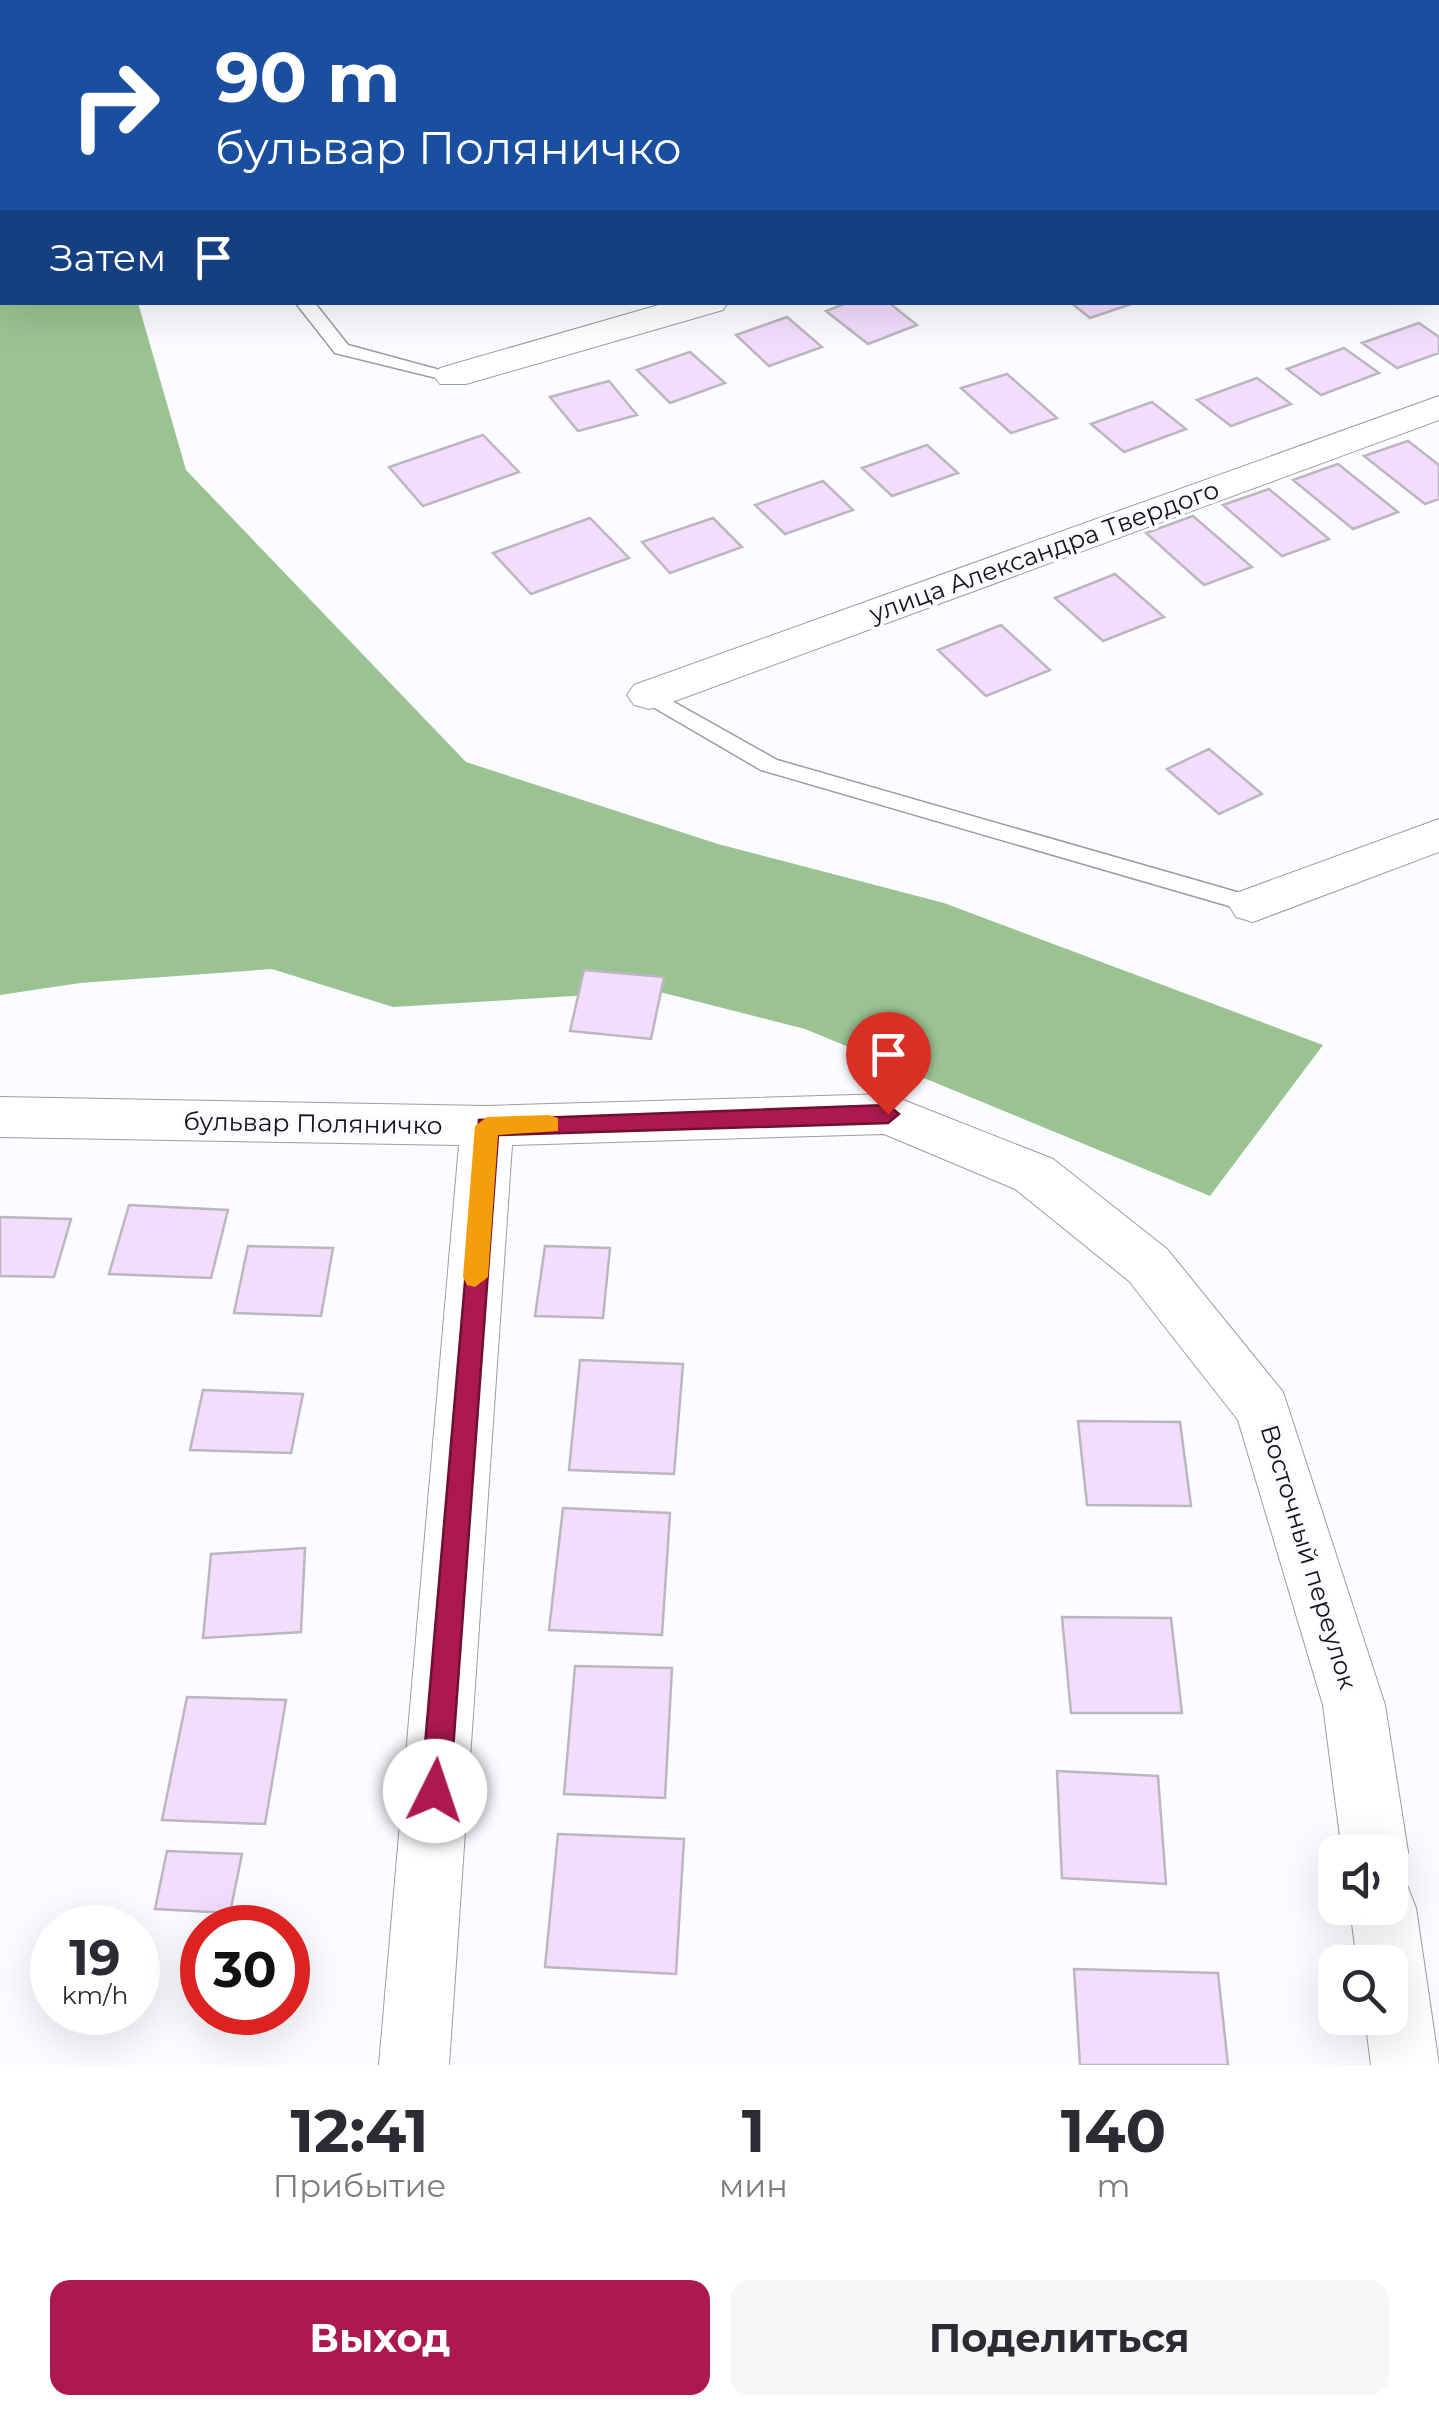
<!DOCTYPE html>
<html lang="ru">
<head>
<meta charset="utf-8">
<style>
	body { margin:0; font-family:Montserrat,sans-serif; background:#f7f7f7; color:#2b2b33; height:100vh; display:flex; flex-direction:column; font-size:38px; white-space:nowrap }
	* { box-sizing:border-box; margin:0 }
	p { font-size:32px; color:#7c7c81 }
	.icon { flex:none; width:55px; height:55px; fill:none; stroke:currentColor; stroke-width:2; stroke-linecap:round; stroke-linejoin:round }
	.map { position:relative; height:2065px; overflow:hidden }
	.side { display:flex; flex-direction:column; background:#fff; flex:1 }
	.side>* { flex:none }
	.hud { position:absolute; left:0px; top:0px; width:1440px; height:305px; box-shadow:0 10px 40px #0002; background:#1a4fa0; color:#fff; overflow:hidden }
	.tools { position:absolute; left:1318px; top:1835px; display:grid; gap:20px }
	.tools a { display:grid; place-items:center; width:90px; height:90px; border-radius:20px; background:#fff; box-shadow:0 10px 40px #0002; font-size:50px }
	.speed { position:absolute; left:30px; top:1905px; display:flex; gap:20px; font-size:50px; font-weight:700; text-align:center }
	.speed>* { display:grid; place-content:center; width:130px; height:130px; border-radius:50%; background:#fff; box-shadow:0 10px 40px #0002; line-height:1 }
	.speed small { font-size:25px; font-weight:400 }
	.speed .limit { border:15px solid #d22; background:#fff; color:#111 }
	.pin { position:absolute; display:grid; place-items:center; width:85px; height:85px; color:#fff; margin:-102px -42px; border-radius:50% 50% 50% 0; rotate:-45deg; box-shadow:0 0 10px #0007 }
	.pin .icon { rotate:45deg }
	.me { position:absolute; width:110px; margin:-55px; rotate:4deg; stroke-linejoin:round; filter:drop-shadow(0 0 8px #0008) }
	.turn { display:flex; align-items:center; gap:35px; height:210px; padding:0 50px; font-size:45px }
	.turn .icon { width:130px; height:130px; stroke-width:2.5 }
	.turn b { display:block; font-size:70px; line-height:85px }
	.then { display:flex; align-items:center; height:95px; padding:0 50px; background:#0003; gap:20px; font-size:38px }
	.eta { display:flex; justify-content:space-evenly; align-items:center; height:170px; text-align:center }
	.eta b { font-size:60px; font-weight:700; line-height:70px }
	.cta { display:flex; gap:20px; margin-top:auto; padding:20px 50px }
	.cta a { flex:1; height:115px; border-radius:20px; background:#ab194f; color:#fff; font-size:40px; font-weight:700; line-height:115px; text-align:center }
	.cta a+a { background:#f7f7f7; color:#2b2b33 }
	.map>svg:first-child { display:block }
	.forest { fill:#9bc392 }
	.building { fill:#f3ddfd; stroke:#bcb7be; stroke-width:2.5 }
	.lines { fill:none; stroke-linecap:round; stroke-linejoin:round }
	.lane-casing { stroke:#999ea4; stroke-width:3 }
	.street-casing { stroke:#999ea4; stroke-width:2 }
	.secondary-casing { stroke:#999ea4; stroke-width:3 }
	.lane { fill:#fff; fill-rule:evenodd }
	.street { fill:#fff; fill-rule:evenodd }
	.secondary { fill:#fff; fill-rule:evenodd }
	.route { fill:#ab194f; stroke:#6f1033; stroke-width:2.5 }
	.slow { fill:#f59e0b }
	.labels { text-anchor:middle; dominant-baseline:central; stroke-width:8; stroke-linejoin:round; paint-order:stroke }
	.street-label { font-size:25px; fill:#111315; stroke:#fafcff }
</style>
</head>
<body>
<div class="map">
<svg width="1439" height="2065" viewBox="0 0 1439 2065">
	<rect width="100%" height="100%" fill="#fafcff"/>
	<path class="forest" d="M0 0 48 2H2V302L138 303 186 470 466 762 718 844 944 903 1323 1045 1210 1196 805 1029 656 991 393 1007 272 969 80 983 0 995Z"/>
	<path class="building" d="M1044 0H1159L1163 2H1048Z
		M849 302H888L917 325 868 344 826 311Z
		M1070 302H1137L1090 318Z
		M787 317 822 347 769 366 736 335Z
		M1419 323 1439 337V353L1397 368 1362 343Z
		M1344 348 1379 373 1321 395 1287 369Z
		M690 352 725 383 670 403 637 370Z
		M1007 374 1057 418 1011 433 961 388Z
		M1257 378 1291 404 1231 426 1197 400Z
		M609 381 637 415 578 431 550 397Z
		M1152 402 1186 429 1124 452 1091 424Z
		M483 435 519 472 423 506 389 467Z
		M1408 441 1439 465V499L1425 504 1364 456Z
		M927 445 958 473 892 496 862 468Z
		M1338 464 1398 512 1353 529 1293 480Z
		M823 481 853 510 785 534 755 505Z
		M1269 489 1329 539 1282 556 1223 505Z
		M1193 516 1252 567 1204 585 1146 533Z
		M590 518 629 558 531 594 493 553Z
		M713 518 742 547 670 573 642 542Z
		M1115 574 1164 617 1103 641 1055 598Z
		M1001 625 1050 670 986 696 938 650Z
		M1209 749 1262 794 1219 814 1167 769Z
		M584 970 664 977 651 1039 570 1031Z
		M129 1205 228 1210 211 1278 109 1274Z
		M0 1217 71 1219 54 1277 0 1276Z
		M248 1246 333 1248 321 1316 234 1313Z
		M545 1246 610 1248 603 1318 535 1316Z
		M580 1360 683 1364 674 1474 569 1470Z
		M203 1390 303 1394 291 1453 190 1450Z
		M1078 1421 1180 1422 1191 1506 1087 1505Z
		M563 1508 670 1513 662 1635 549 1630Z
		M305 1548 301 1632 203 1638 211 1554Z
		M1062 1617 1171 1618 1182 1713H1071Z
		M575 1666 672 1668 665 1798 564 1794Z
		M187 1697 286 1700 265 1824 162 1820Z
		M1057 1771 1158 1776 1166 1884 1062 1878Z
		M558 1834 684 1839 676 1974 545 1967Z
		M167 1851 242 1854 230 1913 155 1909Z
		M1074 1969 1218 1973 1228 2065H1080Z"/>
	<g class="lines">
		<g class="lane-casing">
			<path id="lane" d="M295 302H314L348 345 462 376 453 382 335 353Z
				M649 688 777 760 1261 899 1265 905 1253 913 761 770 641 700 638 695Z"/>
		</g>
		<g class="street-casing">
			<path id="street" d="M1185 0H1219L1220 2H1187Z
				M1438 130H1439V151L1438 150Z
				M669 302H728L723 310 466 384H440L434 376 440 368Z
				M1439 396V420L664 705 649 709 634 705 627 695 634 685Z
				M1439 819V852L1253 922 1236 917 1229 905 1236 893Z
				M888 1094 1053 1159 1167 1249 1283 1392 1385 1705 1408 1852 1398 1875 1390 1878 1407 1885 1416 1908 1439 2065H1371L1365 2018H1390V1962H1357L1350 1908H1390V1852H1342L1323 1705 1238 1420 1129 1281 1015 1189 884 1134 512 1145 449 2065H379L459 1145 0 1137V1097L487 1106Z"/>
		</g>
		<g class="secondary-casing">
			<path id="secondary" d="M1320 0H1356L1358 2H1322Z
				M1438 49H1439V70H1438Z"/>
		</g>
		<use href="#lane" class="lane"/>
		<use href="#street" class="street"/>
		<use href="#secondary" class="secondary"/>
	</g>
	<path class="route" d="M888 1105 899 1114 888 1123 498 1135 450 1791 446 1801 435 1805 425 1801 421 1791 479 1120Z"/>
	<path class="slow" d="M549 1115 558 1118V1131L498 1135 488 1277 475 1287 467 1285 463 1277 475 1126 487 1117Z"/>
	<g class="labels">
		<g class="street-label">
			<text transform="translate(1044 551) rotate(-20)">улица Александра Твердого</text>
			<text transform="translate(313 1123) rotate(1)">бульвар Поляничко</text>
			<text transform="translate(1309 1557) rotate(73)">Восточный переулок</text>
		</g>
	</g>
</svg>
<div class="tools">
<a><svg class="icon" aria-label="sound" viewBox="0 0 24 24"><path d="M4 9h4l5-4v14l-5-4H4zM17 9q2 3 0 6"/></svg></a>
<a><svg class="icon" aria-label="search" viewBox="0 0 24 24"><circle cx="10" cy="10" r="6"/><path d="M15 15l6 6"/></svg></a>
</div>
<div class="speed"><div>19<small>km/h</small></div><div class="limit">30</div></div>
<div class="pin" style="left:888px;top:1114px;background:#d93025"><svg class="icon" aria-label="arrive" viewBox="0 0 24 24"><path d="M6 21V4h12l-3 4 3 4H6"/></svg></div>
<svg class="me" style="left:435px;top:1791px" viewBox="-20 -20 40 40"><circle r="19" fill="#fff"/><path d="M0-13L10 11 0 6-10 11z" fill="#ab194f"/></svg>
<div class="hud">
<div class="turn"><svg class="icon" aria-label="right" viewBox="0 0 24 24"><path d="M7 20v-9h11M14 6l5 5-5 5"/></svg><div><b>90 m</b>бульвар Поляничко</div></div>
<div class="then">Затем<svg class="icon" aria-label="arrive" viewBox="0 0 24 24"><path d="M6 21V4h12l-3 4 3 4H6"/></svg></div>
</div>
</div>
<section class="side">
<div class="eta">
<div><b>12:41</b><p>Прибытие</p></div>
<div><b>1</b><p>мин</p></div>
<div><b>140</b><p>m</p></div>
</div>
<div class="cta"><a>Выход</a><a>Поделиться</a></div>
</section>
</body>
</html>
